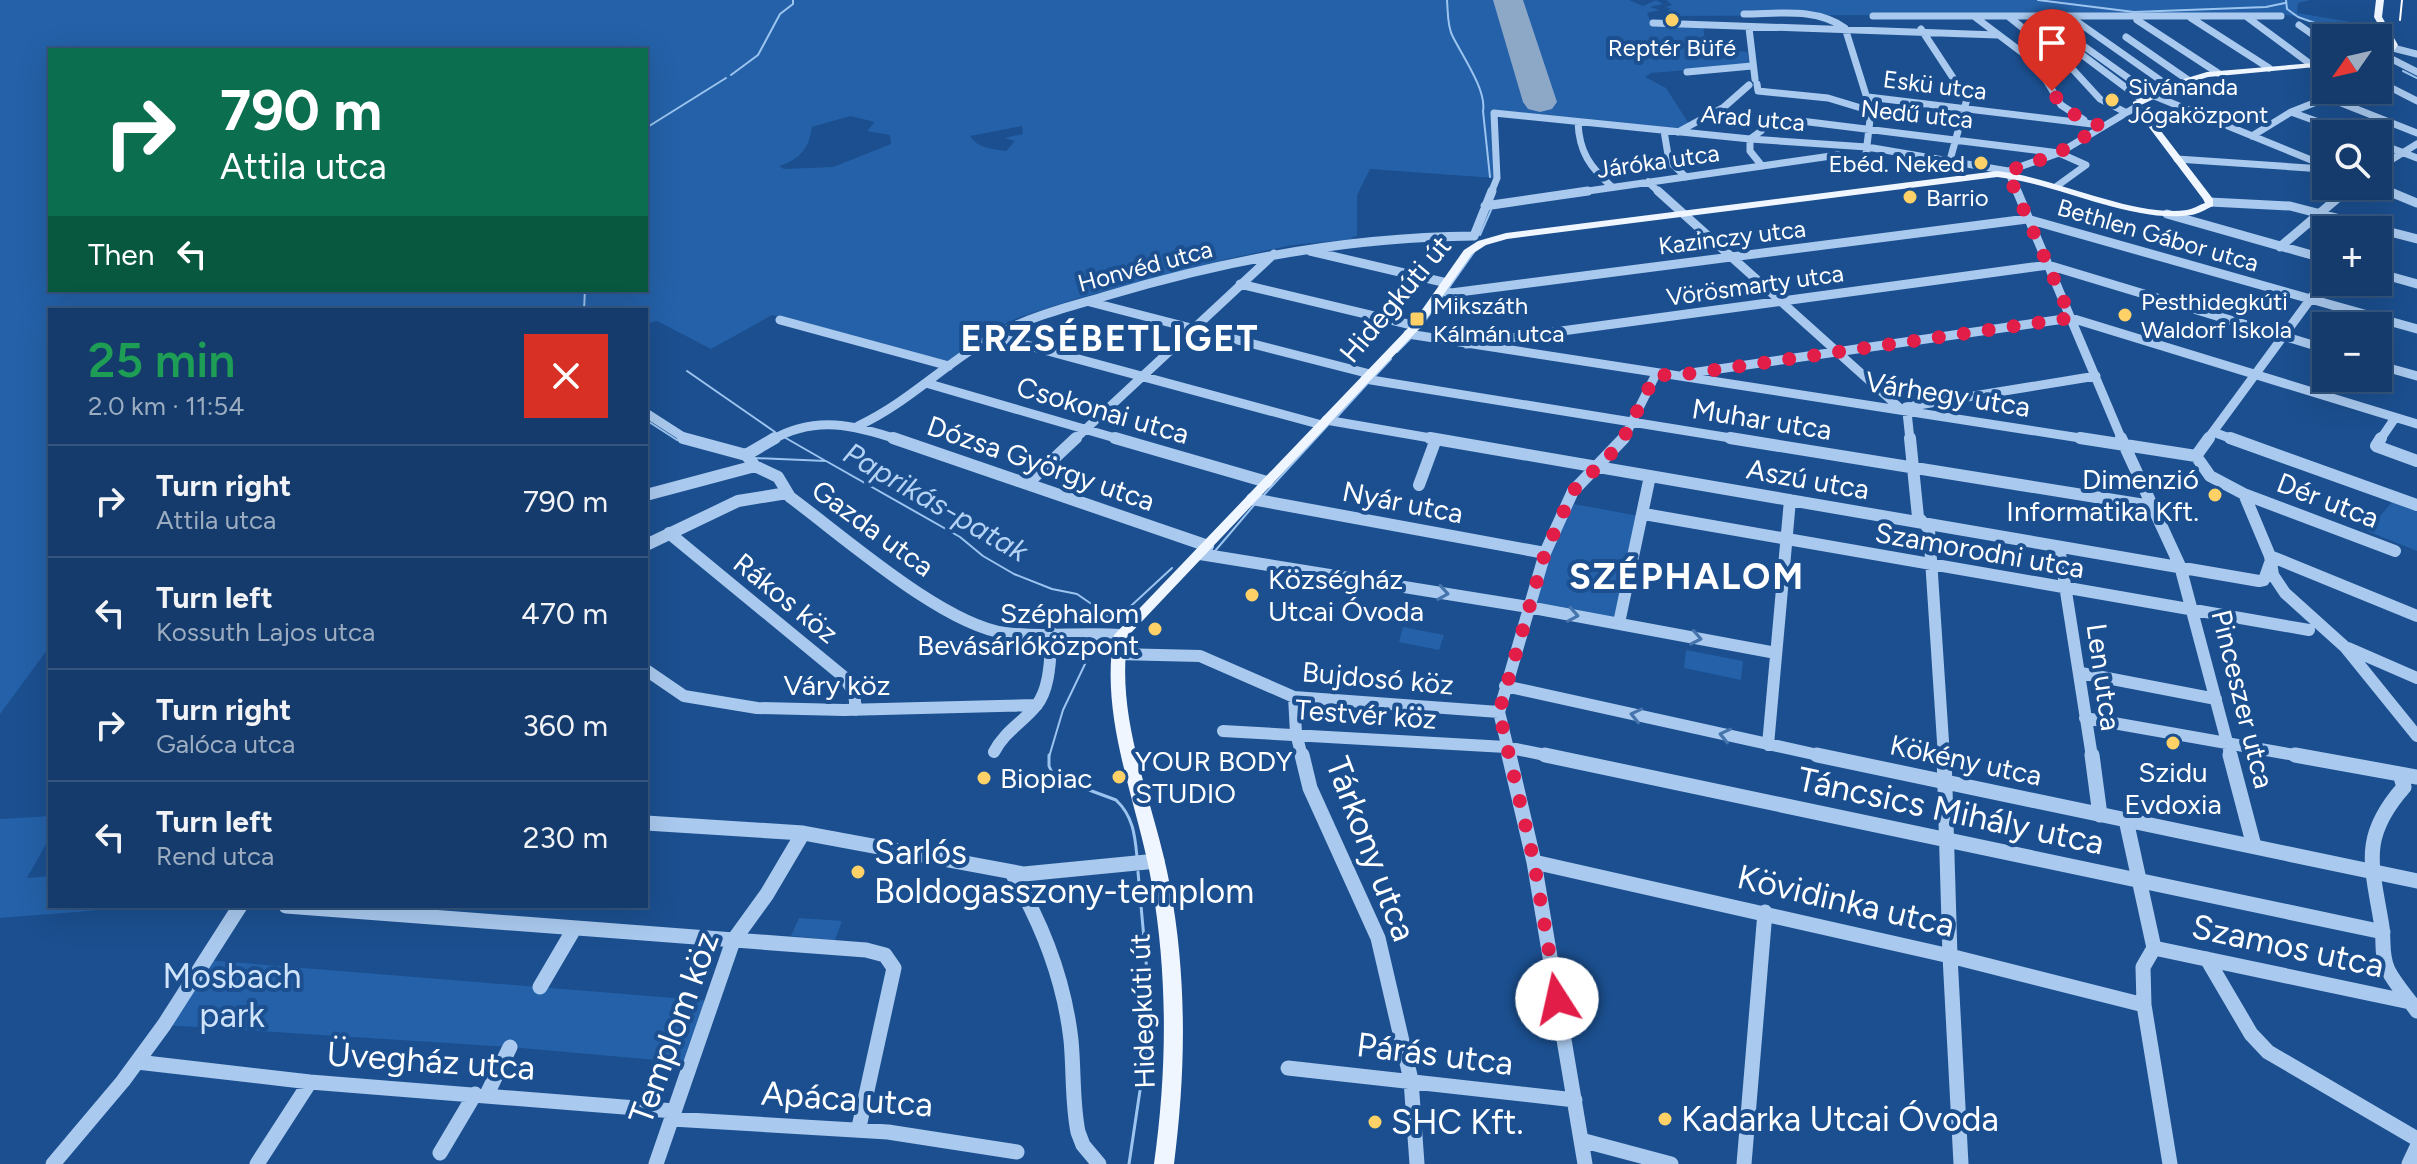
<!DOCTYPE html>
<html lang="en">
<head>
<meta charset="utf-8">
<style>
	body { margin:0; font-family:Figtree,sans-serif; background:#1d4271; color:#f1f3f6; height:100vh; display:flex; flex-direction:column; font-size:30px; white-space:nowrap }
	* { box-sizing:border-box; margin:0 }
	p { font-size:26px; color:#9dadc1 }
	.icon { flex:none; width:44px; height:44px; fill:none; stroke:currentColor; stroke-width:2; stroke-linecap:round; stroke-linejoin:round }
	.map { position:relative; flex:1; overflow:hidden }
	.details { position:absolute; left:48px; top:308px; width:600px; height:600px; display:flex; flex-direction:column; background:#143b6b; border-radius:0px; box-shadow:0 8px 32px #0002,0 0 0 2px #33557e }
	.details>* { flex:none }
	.top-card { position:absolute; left:48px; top:48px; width:600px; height:244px; border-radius:0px; box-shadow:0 8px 32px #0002,0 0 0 2px #33557e; background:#0b6e4f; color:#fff; overflow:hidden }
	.needle { width:52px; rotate:236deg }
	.tools { position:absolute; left:2312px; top:24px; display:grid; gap:16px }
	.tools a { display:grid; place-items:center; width:80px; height:80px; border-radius:0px; background:#143b6b; box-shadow:0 8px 32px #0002,0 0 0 2px #33557e; font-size:40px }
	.pin { position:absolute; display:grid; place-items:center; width:68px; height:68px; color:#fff; margin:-82px -34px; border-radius:50% 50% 50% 0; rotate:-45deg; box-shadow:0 0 8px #0007 }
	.pin .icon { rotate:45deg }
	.me { position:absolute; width:88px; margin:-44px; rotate:350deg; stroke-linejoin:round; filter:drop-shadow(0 0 6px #0008) }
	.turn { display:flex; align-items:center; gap:28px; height:168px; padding:0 40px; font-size:36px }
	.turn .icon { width:104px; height:104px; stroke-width:2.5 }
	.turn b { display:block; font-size:56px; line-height:68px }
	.then { display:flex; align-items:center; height:76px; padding:0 40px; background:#0003; gap:16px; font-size:30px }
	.round { display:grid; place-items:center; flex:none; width:84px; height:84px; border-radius:0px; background:#1d4271 }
	.overview { display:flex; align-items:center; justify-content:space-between; height:136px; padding:0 40px }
	h1 { font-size:48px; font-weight:600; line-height:60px; color:#1e9e55 }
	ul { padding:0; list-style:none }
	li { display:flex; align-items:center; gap:24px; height:112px; padding:0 40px; border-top:2px solid #33557e }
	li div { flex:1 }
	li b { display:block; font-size:30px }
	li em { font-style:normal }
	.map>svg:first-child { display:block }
	.green { fill:#2461a8; fill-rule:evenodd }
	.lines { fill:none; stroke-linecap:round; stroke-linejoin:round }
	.stream-far1 { stroke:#9cc4f0; stroke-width:2 }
	.stream { stroke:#9cc4f0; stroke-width:3 }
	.runway { fill:#8da7c7; fill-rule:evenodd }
	.minor-far3 { stroke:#a9c9ee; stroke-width:7 }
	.minor-far2 { stroke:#a9c9ee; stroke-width:9 }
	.minor-far1 { stroke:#a9c9ee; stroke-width:12 }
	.minor { stroke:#a9c9ee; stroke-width:15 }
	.major { fill:#f0f6ff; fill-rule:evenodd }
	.tram { stroke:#fff; stroke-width:2 }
	.oneway { stroke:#4674ac }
	.route { stroke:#e11d48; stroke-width:14; stroke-dasharray:0 25.2 }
	.poi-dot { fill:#ffd166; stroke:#1b4f8f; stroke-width:3 }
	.labels { text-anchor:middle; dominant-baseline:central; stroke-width:8; stroke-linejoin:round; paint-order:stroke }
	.far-poi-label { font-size:24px; fill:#fff; stroke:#1b4f8f; text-anchor:start }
	.far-street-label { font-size:24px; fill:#fff; stroke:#1b4f8f }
	.street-label { font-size:28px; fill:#fff; stroke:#1b4f8f }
	.poi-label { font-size:28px; fill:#fff; stroke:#1b4f8f; text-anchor:start }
	.water-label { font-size:30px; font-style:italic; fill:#b5d3f5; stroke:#1b4f8f }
	.near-street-label { font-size:34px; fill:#fff; stroke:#1b4f8f }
	.near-poi-label { font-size:34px; fill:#fff; stroke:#1b4f8f; text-anchor:start }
	.near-park-label { font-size:34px; fill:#cfe3fa; stroke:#1b4f8f }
	.district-label { font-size:36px; font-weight:bold; letter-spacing:2px; fill:#fff; stroke:#1b4f8f }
</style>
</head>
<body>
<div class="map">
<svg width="2417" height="1164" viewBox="0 0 2417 1164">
	<rect width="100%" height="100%" fill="#1b4f8f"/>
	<path class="green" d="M0 0H1629L1643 6 1656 0 1663 4 1650 7 1660 10 1647 13 1651 23 1703 26 1706 48 1747 52 1750 65 1651 73 1645 77 1666 88 1689 124 1676 131 1492 112 1494 178 1370 169 1357 195V236L1351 237 1355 239 1292 245 1227 259 1082 297 1017 318 988 333 947 362 772 315 711 349 657 321 646 324V310H50V646L0 714ZM50 50H646V290H50ZM850 116 875 122 867 131 890 135 891 144 833 167 784 169 779 166C800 159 809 149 812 127ZM1022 126 1023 134 1005 138 1015 141 1006 151C993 149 977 148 970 136Z
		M1666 0H2311L2298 3 2297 13 2375 26 2388 44 2378 51V38H2350L2300 17 2274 13 1670 16 1668 10 1671 9 1665 7 1672 5Z
		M2393 501 2417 510V551L2367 531Z
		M1574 504 1639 516 1614 618 1534 604 1551 554Z
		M1403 627 1444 635 1439 650 1399 642Z
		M1686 650 1743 661 1741 680 1684 668Z
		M50 816V837L27 878 50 876V906H152L0 918V819Z
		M799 918 842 921 835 940 791 936Z
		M206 960 711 1001 690 1063 510 1047 164 1025Z"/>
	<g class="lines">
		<path class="stream-far1" d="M1447 0C1448 11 1447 27 1453 37 1462 55 1487 91 1483 111L1490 177
			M2038 0 2134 12 2266 7 2285 3
			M2286 0 2287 9 2298 17 2329 28
			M2403 71 2417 78
			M731 75 758 55 780 14 793 4V0
			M646 128 726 78
			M1480 235 1491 210
			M1448 289 1474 252
			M584 310 585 290
			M1420 328 1444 294
			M1397 352 1410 339
			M687 371 775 432
			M1374 377 1391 359
			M1336 418 1367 384
			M646 420 677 440
			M784 437 824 460
			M754 458 826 461 960 537 983 556 1014 574 1052 589 1077 594 1106 614
			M1262 497 1328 425
			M1215 551 1255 504
			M1119 617 1172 568
			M1049 757 1063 710 1097 639"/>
		<path class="stream" d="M1049 755V766L1054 777 1116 800C1133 816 1135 835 1137 857
			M1129 1164 1151 1017 1138 872"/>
		<path class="runway" d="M1493 0H1523L1557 102 1552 109 1540 112 1528 109 1523 102Z"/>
		<path class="minor-far3" d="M1744 14C1778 14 1815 7 1845 28L1871 111 1866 154
			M1873 16H2281
			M1975 17 2036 63 2061 105 2084 120
			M2009 17 2066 62 2100 99 2125 112
			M2247 17 2313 66
			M2072 18 2170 87
			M2191 18 2269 68
			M2137 20 2218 73
			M1653 23 1997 35
			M2299 25 2326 44
			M2045 27 2141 99
			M1749 28 1755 79
			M1921 29 1967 99 1950 160
			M2067 34 2152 95 2326 166
			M2126 37 2188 80
			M2393 48 2417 54
			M2380 53 2417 72
			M1687 72 1752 66
			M2378 81 2417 101
			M1757 84 1758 91 1828 98 1871 111
			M1868 97 2092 124
			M2326 97 2417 133
			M2291 112 2352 134
			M1578 122C1579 152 1590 167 1612 187
			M1771 127 1790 120 1801 121 2059 153 2086 165 2057 186
			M1664 131 1669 161 1686 177
			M1761 131 1750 139V151L1762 166
			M1678 132 1724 107 1749 85
			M2252 136 2291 112 2347 90
			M2378 143 2417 158
			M2177 159 2323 169
			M2378 168 2417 144
			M2008 171 2017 193
			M1648 182 1660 193
			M2375 186 2393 193
			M1491 193 1497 178 1494 113 1750 139 1867 147 2008 171 2059 153 2136 107
			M1574 193 1838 155
			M2344 193 2352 186"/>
		<path class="minor-far2" d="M1658 191 1902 410
			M2017 191 2122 440
			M2388 191 2417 203
			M2210 202 2290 206 2417 239
			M1485 206 1588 191
			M2167 214 2326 259
			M1474 236 1492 191
			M2280 247 2346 191
			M1310 251 1447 283
			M2378 273 2417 284
			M1240 284 1416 326
			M1442 291 1451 293 2027 219 2417 329
			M1090 302 1370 374
			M780 320 949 366
			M1408 334 2093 440
			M993 336 1322 425
			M1466 344 2048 265 2326 349
			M2378 365 2417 376
			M1684 374 2071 318 2417 424
			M1365 379 1743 440
			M926 383 1122 440
			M1906 407 2096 376
			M1907 412 1910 440
			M646 413 688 440
			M1326 420 1442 440
			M858 426C910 402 949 359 1000 333 1034 315 1073 306 1109 295 1229 259 1349 237 1474 236
			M2213 432 2235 440
			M772 440C815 415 855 425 899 440
			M1074 440 1274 254
			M1623 440 1656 374
			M2207 440 2326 278
			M2380 440 2395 418"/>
		<path class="minor-far1" d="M683 438 746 455 755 466 778 477 790 497C843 536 942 624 1005 633 1041 638 1083 632 1121 635
			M893 438 1208 546
			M1115 438 1267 482
			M1430 438 2259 581 2264 580 2270 563
			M1730 438 2151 506
			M1910 438 1918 517 1929 529 1944 757
			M2080 438 2196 456
			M2121 438 2180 566 2231 757
			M2230 438 2417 505
			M2381 438 2376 446 2417 461
			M746 455 775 438
			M2196 456 2210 476 2244 494 2395 551
			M2196 456 2209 438
			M1027 484 1076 438
			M1419 485 1436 439
			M2244 494 2270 556 2273 575 2285 593 2345 647 2417 736
			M646 495 755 466
			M1252 499 1545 553
			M1644 514 2309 630
			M669 533 844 677 854 693 856 710
			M646 545 738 501 787 493
			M2059 547 2092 757
			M1200 554 1528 607 1776 653
			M2270 556 2417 616
			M1108 619 1113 616
			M1619 623 1650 476
			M2348 648 2417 678
			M1117 654 1200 656 1294 697 1499 712
			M646 670 684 696 757 708 844 710 1037 705
			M2081 673 2216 699
			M1505 686 1827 757
			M1294 697 1296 733 1302 757
			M2085 718 2306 757
			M1223 731 1506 747 1555 757
			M1768 745 1790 500
			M994 752C1004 732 1022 723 1036 706 1051 688 1050 655 1052 633
			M1510 757 1499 712 1545 553 1573 491 1624 438"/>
		<path class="minor" d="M1302 755 1310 788 1378 938 1411 1080 1417 1164
			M1509 755 1534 862 1585 1164
			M1545 755 2383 932
			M1817 755 2417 881
			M1944 755 1950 956 1961 1164
			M2092 755 2100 815
			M2230 755 2254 846
			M2295 755 2417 777
			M2400 774 2404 787C2359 838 2372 865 2382 927 2384 942 2381 956 2388 970 2395 984 2408 998 2417 1011
			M2126 820 2154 948 2143 967 2144 1005 2170 1164
			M646 823 803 833 1024 874 1157 861
			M1534 862 1950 956 2144 1005
			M1012 873C1043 925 1064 979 1071 1040 1074 1071 1072 1102 1078 1132L1083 1145 1099 1164
			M286 906 866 950 885 955 894 968 859 1127
			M2154 948 2410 1002
			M2207 959 2251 1034 2268 1052 2417 1139
			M540 987 574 929
			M137 1062 310 1082 674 1111
			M1288 1068 1575 1100
			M487 1094 510 1047
			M672 1119 888 1132 1017 1152
			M1581 1140 1671 1164
			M440 1153 475 1094
			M53 1164 123 1081 164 1025 240 906
			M257 1164 310 1082
			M656 1164 733 941 767 894 803 833
			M1744 1164 1765 912
			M2409 1164 2417 1147"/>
		<path class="major" d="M2376 0H2384L2382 17 2398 45 2393 52 2378 56V51L2390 45 2374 17Z
			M2326 62V66L2208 77 2183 85 2141 105 2213 199V206C2206 209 2199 214 2191 215 2133 224 2057 183 1997 177L1507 239 1486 245 1472 254 1420 328 1128 636C1114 721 1155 803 1170 886 1187 978 1186 1071 1174 1164H1154C1167 1071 1168 978 1152 885 1138 802 1099 720 1114 635L1412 324 1464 250 1478 241 1506 233 1997 171C2054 177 2135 218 2187 210 2193 209 2199 205 2205 203L2203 199 2133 106V102L2177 81 2207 72Z"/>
		<path class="tram" d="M2400 20 2402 0"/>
	</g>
	<defs><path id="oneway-chevron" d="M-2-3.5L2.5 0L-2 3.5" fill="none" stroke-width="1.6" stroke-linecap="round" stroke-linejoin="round" transform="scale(2)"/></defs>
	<g class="oneway">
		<use href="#oneway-chevron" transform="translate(1443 593) rotate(9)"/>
		<use href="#oneway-chevron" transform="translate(1573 615) rotate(10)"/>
		<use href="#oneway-chevron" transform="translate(1696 638) rotate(11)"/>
		<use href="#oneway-chevron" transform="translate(1636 715) rotate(-167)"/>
		<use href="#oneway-chevron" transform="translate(1725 735) rotate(-167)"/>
	</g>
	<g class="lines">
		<path class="route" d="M1557 999 1534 862 1499 712 1545 553 1573 491 1620 445 1656 374 1673 376 2071 318 2008 174V171L2055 155 2102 126C2080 120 2064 111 2052 91"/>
	</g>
	<g class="poi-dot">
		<circle cx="1672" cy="20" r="8"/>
		<circle cx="2112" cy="100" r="8"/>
		<circle cx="1981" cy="163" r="8"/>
		<circle cx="1910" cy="197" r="8"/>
		<circle cx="2125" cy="315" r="8"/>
		<rect x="1409" y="311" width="16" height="16" rx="4"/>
		<circle cx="2215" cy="495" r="8"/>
		<circle cx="1252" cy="595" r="8"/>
		<circle cx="1155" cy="629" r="8"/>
		<circle cx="2173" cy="743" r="8"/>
		<circle cx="1119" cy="777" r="8"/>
		<circle cx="984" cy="778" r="8"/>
		<circle cx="858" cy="872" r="8"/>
		<circle cx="1665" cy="1119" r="8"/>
		<circle cx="1375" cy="1122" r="8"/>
	</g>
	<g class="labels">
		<g class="far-poi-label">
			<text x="1672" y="47" text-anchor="middle">Reptér Büfé</text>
			<text x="2128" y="86">Sivánanda<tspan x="2128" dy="28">Jógaközpont</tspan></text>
			<text x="1965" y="163" text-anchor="end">Ebéd. Neked</text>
			<text x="1926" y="197">Barrio</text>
			<text x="2141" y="301">Pesthidegkúti<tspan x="2141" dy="28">Waldorf Iskola</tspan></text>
			<text x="1433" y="305">Mikszáth<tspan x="1433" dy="28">Kálmán utca</tspan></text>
		</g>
		<g class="far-street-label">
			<text transform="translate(1935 85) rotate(7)">Eskü utca</text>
			<text transform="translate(1917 114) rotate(6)">Nedű utca</text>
			<text transform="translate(1753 118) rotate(5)">Arad utca</text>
			<text transform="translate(1658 161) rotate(-8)">Járóka utca</text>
			<text transform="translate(2158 235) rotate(16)">Bethlen Gábor utca</text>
			<text transform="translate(1732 237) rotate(-7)">Kazinczy utca</text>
			<text transform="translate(1145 266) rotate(-15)">Honvéd utca</text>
			<text transform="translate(1755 285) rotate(-8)">Vörösmarty utca</text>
		</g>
		<g class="street-label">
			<text transform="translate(1395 299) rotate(-50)">Hidegkúti út</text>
			<text transform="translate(1948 394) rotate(9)">Várhegy utca</text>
			<text transform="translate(1103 410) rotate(16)">Csokonai utca</text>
			<text transform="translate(1762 419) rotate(9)">Muhar utca</text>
			<text transform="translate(1041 463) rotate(19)">Dózsa György utca</text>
			<text transform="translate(1808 479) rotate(10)">Aszú utca</text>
			<text transform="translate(2328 500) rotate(21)">Dér utca</text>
			<text transform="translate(1403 502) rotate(11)">Nyár utca</text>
			<text transform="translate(873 528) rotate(36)">Gazda utca</text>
			<text transform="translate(1980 550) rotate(10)">Szamorodni utca</text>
			<text transform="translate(786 598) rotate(39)">Rákos köz</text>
			<text transform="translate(2104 677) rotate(82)">Len utca</text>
			<text transform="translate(1378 678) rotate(5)">Bujdosó köz</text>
			<text x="837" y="685">Váry köz</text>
			<text transform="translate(2243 699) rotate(76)">Pinceszer utca</text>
			<text transform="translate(1366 714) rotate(4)">Testvér köz</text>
			<text transform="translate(1966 760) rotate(12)">Kökény utca</text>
			<text transform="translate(1142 1011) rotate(-92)">Hidegkúti út</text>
		</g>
		<g class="poi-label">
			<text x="2199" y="479" text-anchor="end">Dimenzió<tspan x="2199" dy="32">Informatika Kft.</tspan></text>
			<text x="1268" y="579">Községház<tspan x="1268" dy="32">Utcai Óvoda</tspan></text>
			<text x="1139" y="613" text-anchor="end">Széphalom<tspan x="1139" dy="32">Bevásárlóközpont</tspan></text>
			<text x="1135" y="761">YOUR BODY<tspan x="1135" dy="32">STUDIO</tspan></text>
			<text x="2173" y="772" text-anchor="middle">Szidu<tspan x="2173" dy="32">Evdoxia</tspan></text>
			<text x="1000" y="778">Biopiac</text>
		</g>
		<g class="water-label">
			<text transform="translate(936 502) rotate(30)">Paprikás-patak</text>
		</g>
		<g class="near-street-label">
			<text transform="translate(1951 811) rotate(12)">Táncsics Mihály utca</text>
			<text transform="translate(1371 849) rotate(69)">Tárkony utca</text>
			<text transform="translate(1846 901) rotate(13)">Kövidinka utca</text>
			<text transform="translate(2288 946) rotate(12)">Szamos utca</text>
			<text transform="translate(674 1028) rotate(-70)">Templom köz</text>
			<text transform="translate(1435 1054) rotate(7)">Párás utca</text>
			<text transform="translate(431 1061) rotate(4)">Üvegház utca</text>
			<text transform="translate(847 1099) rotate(4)">Apáca utca</text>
		</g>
		<g class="near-poi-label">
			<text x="874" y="852">Sarlós<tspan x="874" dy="39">Boldogasszony-templom</tspan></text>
			<text x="1681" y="1119">Kadarka Utcai Óvoda</text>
			<text x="1391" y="1122">SHC Kft.</text>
		</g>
		<g class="near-park-label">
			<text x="232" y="976">Mosbach<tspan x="232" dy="39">park</tspan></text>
		</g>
		<g class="district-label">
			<text x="1110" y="338">ERZSÉBETLIGET</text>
			<text x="1687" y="576">SZÉPHALOM</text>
		</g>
	</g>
</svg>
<div class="tools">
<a><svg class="needle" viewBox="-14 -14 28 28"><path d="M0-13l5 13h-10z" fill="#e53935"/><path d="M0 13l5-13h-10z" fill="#9dadc1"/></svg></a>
<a><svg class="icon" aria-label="search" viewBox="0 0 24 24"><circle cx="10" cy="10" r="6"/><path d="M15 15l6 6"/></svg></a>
<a>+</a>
<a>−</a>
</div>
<div class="pin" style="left:2052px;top:91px;background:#d93025"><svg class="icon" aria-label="arrive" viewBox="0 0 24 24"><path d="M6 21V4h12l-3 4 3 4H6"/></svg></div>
<svg class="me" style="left:1557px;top:999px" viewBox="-20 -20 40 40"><circle r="19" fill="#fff"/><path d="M0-13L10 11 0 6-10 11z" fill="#e11d48"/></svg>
<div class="top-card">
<div class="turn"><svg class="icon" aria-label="right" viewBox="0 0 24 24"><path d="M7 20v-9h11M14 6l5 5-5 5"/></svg><div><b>790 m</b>Attila utca</div></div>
<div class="then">Then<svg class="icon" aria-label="left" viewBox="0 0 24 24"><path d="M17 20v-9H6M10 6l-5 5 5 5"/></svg></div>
</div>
<section class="details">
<div class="overview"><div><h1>25 min</h1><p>2.0 km · 11:54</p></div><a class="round" style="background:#d93025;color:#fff"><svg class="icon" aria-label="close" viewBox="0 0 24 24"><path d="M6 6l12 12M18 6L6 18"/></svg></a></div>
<ul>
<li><svg class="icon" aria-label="right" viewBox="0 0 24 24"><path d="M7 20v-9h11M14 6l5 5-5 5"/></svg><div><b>Turn right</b><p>Attila utca</p></div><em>790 m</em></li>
<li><svg class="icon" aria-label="left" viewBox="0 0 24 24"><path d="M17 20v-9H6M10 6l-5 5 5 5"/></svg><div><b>Turn left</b><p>Kossuth Lajos utca</p></div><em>470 m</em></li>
<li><svg class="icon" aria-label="right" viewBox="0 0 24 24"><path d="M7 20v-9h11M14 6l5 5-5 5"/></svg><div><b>Turn right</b><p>Galóca utca</p></div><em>360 m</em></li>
<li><svg class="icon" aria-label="left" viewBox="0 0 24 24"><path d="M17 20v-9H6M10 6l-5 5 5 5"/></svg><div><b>Turn left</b><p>Rend utca</p></div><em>230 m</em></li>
</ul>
</section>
</div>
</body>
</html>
